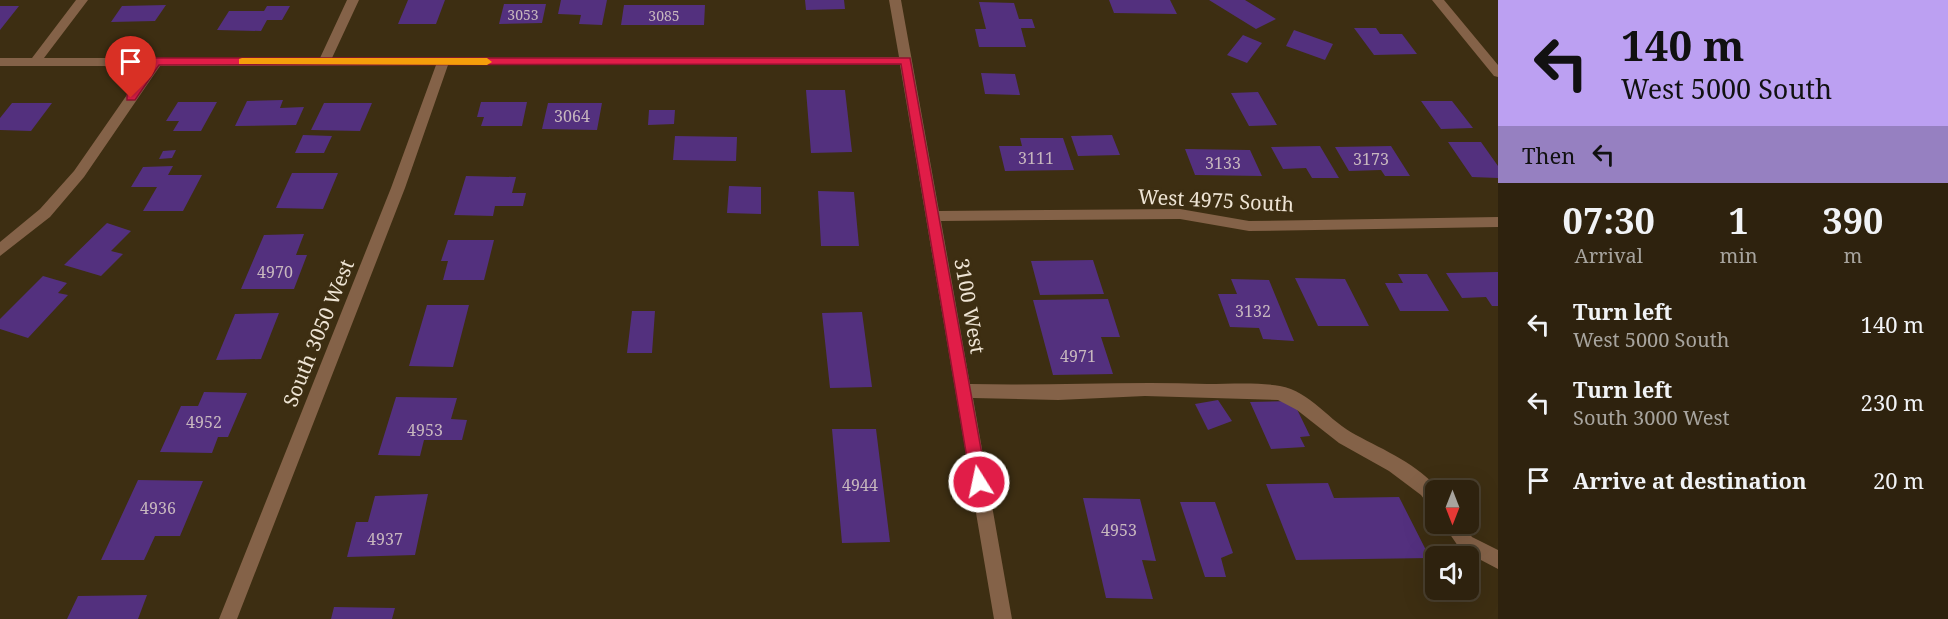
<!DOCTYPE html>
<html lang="en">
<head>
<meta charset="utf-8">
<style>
	body { margin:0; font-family:"Noto Serif",serif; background:#3a2f1c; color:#f1f3f6; height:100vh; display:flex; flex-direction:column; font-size:22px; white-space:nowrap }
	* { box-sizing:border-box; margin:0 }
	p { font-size:20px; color:#a7a49e }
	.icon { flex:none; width:33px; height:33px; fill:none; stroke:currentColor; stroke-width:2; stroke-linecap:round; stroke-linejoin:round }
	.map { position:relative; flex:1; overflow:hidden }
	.details { display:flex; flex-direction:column; background:#2e220e; width:450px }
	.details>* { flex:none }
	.hud { background:#bca0f2; color:#111; overflow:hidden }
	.needle { width:39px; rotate:180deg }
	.fabs { position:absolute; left:1425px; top:480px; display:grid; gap:12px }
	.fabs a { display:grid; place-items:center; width:54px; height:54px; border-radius:9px; background:#2e220e; box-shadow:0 6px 24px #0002,0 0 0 2px #493f2e; font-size:30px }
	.pin { position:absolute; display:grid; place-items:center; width:51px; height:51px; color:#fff; margin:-62px -26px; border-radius:50% 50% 50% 0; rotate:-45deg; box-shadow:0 0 6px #0007 }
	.pin .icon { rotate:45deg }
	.me { position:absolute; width:66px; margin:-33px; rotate:350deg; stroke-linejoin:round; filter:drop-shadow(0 0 4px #0008) }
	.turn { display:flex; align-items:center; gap:21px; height:126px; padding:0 24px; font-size:27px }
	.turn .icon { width:78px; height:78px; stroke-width:2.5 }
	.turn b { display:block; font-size:42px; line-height:51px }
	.then { display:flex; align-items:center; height:57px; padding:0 24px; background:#0003; gap:12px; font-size:22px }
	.eta { display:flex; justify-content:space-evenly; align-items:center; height:102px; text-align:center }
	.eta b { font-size:36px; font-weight:700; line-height:42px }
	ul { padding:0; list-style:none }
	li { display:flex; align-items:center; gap:18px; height:78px; padding:0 24px }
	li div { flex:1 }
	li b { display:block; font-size:22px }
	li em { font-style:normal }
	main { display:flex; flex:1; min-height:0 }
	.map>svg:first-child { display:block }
	.building { fill:#53307e }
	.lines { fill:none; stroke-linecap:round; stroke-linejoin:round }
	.minor { fill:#846248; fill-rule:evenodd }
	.route { fill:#e11d48; stroke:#92132f; stroke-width:1.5 }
	.slow { fill:#f59e0b }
	.labels { text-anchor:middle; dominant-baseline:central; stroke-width:6; stroke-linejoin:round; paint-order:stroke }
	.far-number-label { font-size:14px; fill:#c7b7be }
	.number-label { font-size:16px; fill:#c7b7be }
	.street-label { font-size:20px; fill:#eee4d4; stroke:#3d2e12 }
</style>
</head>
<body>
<main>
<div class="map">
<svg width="1498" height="619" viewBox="0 0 1498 619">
	<rect width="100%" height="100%" fill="#3d2e12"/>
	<path class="building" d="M408 0H445L436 24H398Z
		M561 0H607L602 25 579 24 581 15 558 14Z
		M805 0H844L845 9 806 10Z
		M1109 0H1170L1177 14 1114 13Z
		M1209 0H1245L1276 19 1256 29Z
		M979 2 1014 3 1019 19H1032L1035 28H1021L1026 47H979L975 29H986Z
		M504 4H546L542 23 499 24Z
		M166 5 155 21 111 22 122 6Z
		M624 5H705L704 25H621Z
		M0 6H19L0 30Z
		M267 6H290L282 20H267L261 31 217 30 229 11H264Z
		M1354 28H1376L1380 34H1402L1417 54 1374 55Z
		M1294 30 1333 44 1325 60 1286 46Z
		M1243 35 1262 43 1247 63 1227 55Z
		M981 73 1015 74 1020 95 985 94Z
		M806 90H845L852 152 811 153Z
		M1258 92 1277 125 1249 126 1231 93Z
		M283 100 280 108 304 107 296 125 235 126 247 101Z
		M1421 101H1452L1473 128 1441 129Z
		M178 102H217L201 131H173L179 121H166Z
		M481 102H527L522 126H481L484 117H477Z
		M12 103H52L31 131 0 130V118Z
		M324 103H372L360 131 311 130Z
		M548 103H602L597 130 542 129Z
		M649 110H675L674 124 648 125Z
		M303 135 332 136 324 153H295Z
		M1112 135 1120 155 1078 156 1071 136Z
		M675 136 737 137 736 161 673 160Z
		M1020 138H1063L1074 170 1005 171 999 146H1022Z
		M1448 142H1481L1498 166V178L1472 177Z
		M1320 146 1339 178H1312L1306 168 1283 169 1271 147Z
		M1391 146 1410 176H1385L1381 170 1349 171 1335 147Z
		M1185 149 1250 150 1262 176 1195 175Z
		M176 150 172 158 159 159 163 151Z
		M173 166 168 175H202L183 211H143L157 187H131L143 167Z
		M292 173H338L323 209 276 208Z
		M466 176 516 177 512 193H526L523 206H495L493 216 454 215Z
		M729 186 761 187V214L727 213Z
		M818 191 854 192 859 246H821Z
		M107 223 131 231 111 251 123 254 101 276 64 265Z
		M304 234 296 255H307L294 289H241L264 235Z
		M448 240H494L484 280H443L448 261H441Z
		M1093 260 1104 294 1040 295 1031 261Z
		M1498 272V306H1492L1486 297 1462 298 1446 273Z
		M1398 274H1427L1449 311H1400L1385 283H1403Z
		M43 276 67 283 58 293 68 295 28 338 0 329V319Z
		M1295 278 1345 279 1369 326H1318Z
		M1231 279 1269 280 1294 341 1263 339 1259 328 1230 327 1218 294H1237Z
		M1108 299 1120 337H1101L1113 374 1053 375 1033 300Z
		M427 305H469L453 367 409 366Z
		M632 311H655L652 353H627Z
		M862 312 872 387 830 388 822 313Z
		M279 313 261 359 216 360 235 314Z
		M204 392 247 393 228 437H218L212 453 160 452 181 406H198Z
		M396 397 457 398 451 419 467 420 462 440H424L420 456 378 455Z
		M1218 400 1232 421 1208 430 1195 404Z
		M1293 401 1310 436 1300 437 1305 447 1271 449 1250 402Z
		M832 429H876L890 542 842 543Z
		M138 480 203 481 180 536H155L144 560H101Z
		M1328 483 1334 498 1399 497 1430 558 1296 560 1266 484Z
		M428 494 415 555 347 557 356 522H368L375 496Z
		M1083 498 1140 499 1156 561 1142 560 1153 599 1106 598Z
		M1180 502H1215L1233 553 1221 558 1226 577H1205Z
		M147 595 138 619H67L78 596Z
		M334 607 395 608 392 619H331Z"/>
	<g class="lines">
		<path class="minor" d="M76 0H88L44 58H320L347 0H359L332 58 899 57 889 0H901L939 211 1180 209 1249 221 1498 217V227L1249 231 1180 219 941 221 970 384C1049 386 1128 381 1207 384 1230 384 1257 382 1280 386 1310 391 1330 422 1356 435 1384 450 1419 465 1439 490H1436V509L1430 507 1421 495 1389 471 1339 443 1297 410 1278 400 1145 396 1058 400 973 398 1012 619H994L900 65H448L405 188 237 619H219L391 188 436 65 160 66 84 177 50 217 0 256V242L40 209 74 171 147 66H0V58H32Z
			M1432 0H1444L1498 65V77L1494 76Z
			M1443 524H1462L1472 537 1498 550V569L1460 549Z"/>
	</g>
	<path class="route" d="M156 58H910L987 482 984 488 979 490 973 488 971 482 901 64 159 65 135 100H127V95L152 59Z"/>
	<path class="slow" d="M242 58H487L492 62 487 65 239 64V59Z"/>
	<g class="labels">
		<g class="far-number-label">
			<text x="523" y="14">3053</text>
			<text x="664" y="15">3085</text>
		</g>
		<g class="number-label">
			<text x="572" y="116">3064</text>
			<text x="1036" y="158">3111</text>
			<text x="1371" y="159">3173</text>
			<text x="1223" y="163">3133</text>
			<text x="275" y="272">4970</text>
			<text x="1253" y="311">3132</text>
			<text x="1078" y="356">4971</text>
			<text x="204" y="422">4952</text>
			<text x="425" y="430">4953</text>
			<text x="860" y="485">4944</text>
			<text x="158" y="508">4936</text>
			<text x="1119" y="530">4953</text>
			<text x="385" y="539">4937</text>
		</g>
		<g class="street-label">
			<text transform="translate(1216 200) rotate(3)">West 4975 South</text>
			<text transform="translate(970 306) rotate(80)">3100 West</text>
			<text transform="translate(318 333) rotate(-68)">South 3050 West</text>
		</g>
	</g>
</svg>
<div class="fabs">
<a><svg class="needle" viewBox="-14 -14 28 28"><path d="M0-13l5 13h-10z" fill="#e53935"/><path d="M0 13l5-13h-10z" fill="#a7a49e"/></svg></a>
<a><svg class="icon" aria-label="sound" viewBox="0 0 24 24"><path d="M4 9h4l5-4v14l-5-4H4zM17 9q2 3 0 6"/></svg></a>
</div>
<div class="pin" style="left:131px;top:98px;background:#d93025"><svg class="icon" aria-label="arrive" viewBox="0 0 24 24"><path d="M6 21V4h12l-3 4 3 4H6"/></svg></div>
<svg class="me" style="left:979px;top:482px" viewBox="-20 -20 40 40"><circle r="17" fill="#e11d48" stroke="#fff" stroke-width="3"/><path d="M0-11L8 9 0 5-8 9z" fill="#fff"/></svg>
</div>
<section class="details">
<div class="hud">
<div class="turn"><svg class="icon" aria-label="left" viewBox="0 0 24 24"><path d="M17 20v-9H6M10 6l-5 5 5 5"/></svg><div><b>140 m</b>West 5000 South</div></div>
<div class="then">Then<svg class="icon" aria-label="left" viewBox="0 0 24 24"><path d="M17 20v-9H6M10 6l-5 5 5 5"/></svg></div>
</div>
<div class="eta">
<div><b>07:30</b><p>Arrival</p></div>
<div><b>1</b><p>min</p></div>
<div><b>390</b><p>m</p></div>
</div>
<ul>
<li><svg class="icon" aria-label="left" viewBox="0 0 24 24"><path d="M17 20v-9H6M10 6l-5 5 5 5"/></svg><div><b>Turn left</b><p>West 5000 South</p></div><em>140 m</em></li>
<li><svg class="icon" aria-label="left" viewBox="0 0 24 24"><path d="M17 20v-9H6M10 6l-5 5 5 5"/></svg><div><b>Turn left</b><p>South 3000 West</p></div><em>230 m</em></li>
<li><svg class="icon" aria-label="arrive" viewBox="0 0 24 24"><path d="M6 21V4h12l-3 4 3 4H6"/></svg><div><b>Arrive at destination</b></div><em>20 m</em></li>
</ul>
</section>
</main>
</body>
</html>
